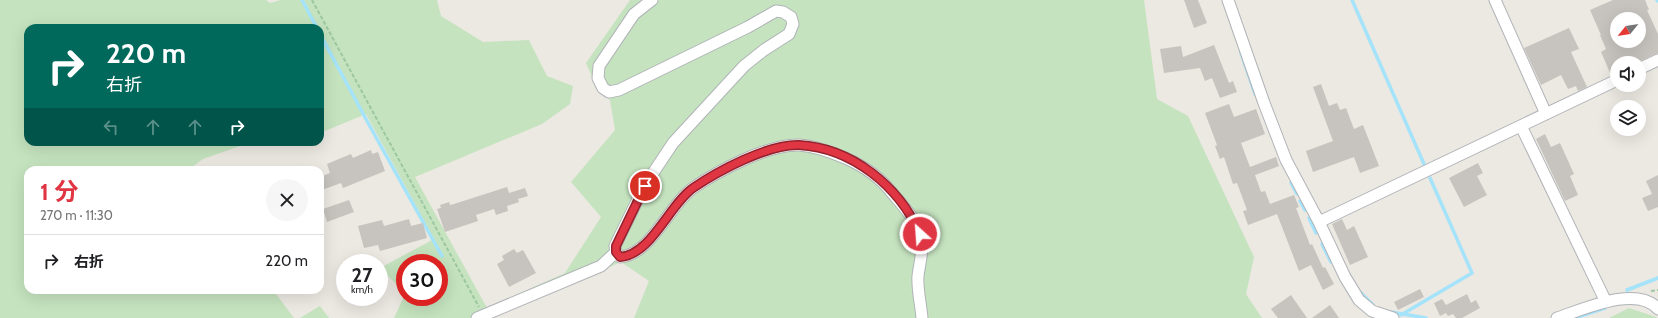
<!DOCTYPE html>
<html lang="ja">
<head>
<meta charset="utf-8">
<style>
	body { margin:0; font-family:Cabin,"Noto Sans JP",sans-serif; background:#f6f6f6; color:#202124; height:100vh; display:flex; flex-direction:column; font-size:15px; white-space:nowrap }
	* { box-sizing:border-box; margin:0 }
	p { font-size:13px; color:#757577 }
	.icon { flex:none; width:22px; height:22px; fill:none; stroke:currentColor; stroke-width:2; stroke-linecap:round; stroke-linejoin:round }
	.map { position:relative; flex:1; overflow:hidden }
	.panel { position:absolute; left:24px; top:166px; width:300px; height:128px; display:flex; flex-direction:column; background:#fff; border-radius:12px; box-shadow:0 4px 16px #0002 }
	.panel>* { flex:none }
	.guide { position:absolute; left:24px; top:24px; width:300px; height:122px; border-radius:12px; box-shadow:0 4px 16px #0002; background:#00695c; color:#fff; overflow:hidden }
	.needle { width:26px; rotate:240deg }
	.controls { position:absolute; left:1610px; top:12px; display:grid; gap:8px }
	.controls a { display:grid; place-items:center; width:36px; height:36px; border-radius:50%; background:#fff; box-shadow:0 4px 16px #0002; font-size:20px }
	.speed { position:absolute; left:336px; top:254px; display:flex; gap:8px; font-size:20px; font-weight:700; text-align:center }
	.speed>* { display:grid; place-content:center; width:52px; height:52px; border-radius:50%; background:#fff; box-shadow:0 4px 16px #0002; line-height:1 }
	.speed small { font-size:10px; font-weight:400 }
	.speed .limit { border:6px solid #d22; background:#fff; color:#111 }
	.pin { position:absolute; display:grid; place-items:center; width:34px; height:34px; color:#fff; margin:-17px; border:2px solid #fff; border-radius:50%; box-shadow:0 1px 4px #0007 }
	.me { position:absolute; width:44px; margin:-22px; rotate:334deg; stroke-linejoin:round; filter:drop-shadow(0 0 3px #0008) }
	.turn { display:flex; align-items:center; gap:14px; height:84px; padding:0 16px; font-size:18px }
	.turn .icon { width:52px; height:52px; stroke-width:2.5 }
	.turn b { display:block; font-size:28px; line-height:34px }
	.lanes { display:flex; align-items:center; height:38px; padding:0 16px; background:#0003; justify-content:center; gap:20px; direction:ltr }
	.lanes .off { opacity:.35 }
	.round { display:grid; place-items:center; flex:none; width:42px; height:42px; border-radius:21px; background:#f6f6f6 }
	.headline { display:flex; align-items:center; justify-content:space-between; height:68px; padding:0 16px }
	h1 { font-size:24px; font-weight:700; line-height:30px; color:#e03543 }
	ul { padding:0; list-style:none }
	li { display:flex; align-items:center; gap:12px; height:52px; padding:0 16px; border-top:1px solid #e0e0e0 }
	li div { flex:1 }
	li b { display:block; font-size:15px }
	li em { font-style:normal }
	.map>svg:first-child { display:block }
	.green { fill:#c5e3bf }
	.lines { fill:none; stroke-linecap:round; stroke-linejoin:round }
	.stream { stroke:#a4e3fa; stroke-width:3.5 }
	.building { fill:#c7c3be; fill-rule:evenodd }
	.street-casing { stroke:#b0b4b7; stroke-width:13 }
	.path { stroke:#9cc8a1; stroke-width:2; stroke-dasharray:4 2; stroke-linecap:butt }
	.street { stroke:#fff; stroke-width:11 }
	.route-casing { stroke:#92222c; stroke-width:10 }
	.route { stroke:#e03543; stroke-width:7 }
</style>
</head>
<body>
<div class="map">
<svg width="1658" height="318" viewBox="0 0 1658 318">
	<rect width="100%" height="100%" fill="#ece8e2"/>
	<path class="green" d="M0 0H266L270 3 281 0H437L441 16 483 42 529 40 547 76 573 86 570 104 542 124 415 177 487 308 565 273 601 217 571 182 615 130 610 100 597 88 586 63 630 0H1144L1157 99 1188 116 1254 257 1246 294 1262 318H634L649 281 621 262 493 318H394L405 294V297H439V263H405V293L380 268 434 239 366 114 320 133V28H28V142H251L203 159 188 170H28V290H273L294 318H0Z
		M320 306 329 318H300Z
		M1629 308 1656 317 1657 318H1609Z"/>
	<g class="lines">
		<path class="stream" d="M302 0 317 28
			M1352 0 1424 164
			M1657 0 1658 1
			M320 34 367 121 442 256
			M1241 53 1255 94
			M1291 183 1297 194
			M1300 201 1305 210
			M1309 218 1316 233
			M1322 244 1331 262
			M1627 290 1658 278
			M1360 292 1373 305
			M1391 312 1426 318
			M1401 315 1472 273 1430 178
			M1578 317 1605 308"/>
	</g>
	<path class="building" d="M1184 0H1198L1207 23 1194 28Z
		M1613 0H1645L1649 10H1647L1658 34V53L1636 63H1617V73L1611 75 1601 52 1606 49 1600 35H1601L1590 10ZM1617 19H1639V41H1617Z
		M1569 28 1579 49 1571 52 1587 87 1578 91 1576 86 1568 89 1561 75 1541 85 1524 48Z
		M1214 45 1229 83 1233 81 1237 92 1220 98 1212 78 1205 81 1200 68 1164 73 1160 49 1181 46 1183 57Z
		M1321 84 1329 106 1337 103 1340 110 1346 108 1354 129 1363 125 1379 166 1360 173 1354 157 1313 172 1306 151 1333 141 1313 87Z
		M1229 104 1234 117 1256 109 1265 134 1241 143 1250 167 1276 157 1279 166 1255 175 1261 192 1265 191 1270 204 1294 195 1299 207 1296 208 1310 245 1312 244 1323 268 1325 267 1334 284 1323 290 1311 265 1299 271 1277 214 1248 225 1243 211 1247 210 1237 183 1233 184 1224 157 1220 159 1215 146 1217 145 1205 113Z
		M1545 134 1551 147 1560 143 1574 174 1570 176 1578 195 1565 201 1536 139Z
		M371 150 372 154 378 152 385 171 343 188 341 183 322 190 320 177 330 173 327 164 351 154 353 158Z
		M1478 163 1483 173 1477 176 1487 195 1464 207 1449 178Z
		M1658 175V207L1648 211 1642 198 1652 194 1646 181Z
		M507 187 509 193 525 188 528 196 518 199 519 202 507 206 508 211 496 215 494 209 476 215 478 221 445 232 437 209 441 208 440 205 449 202 450 205 454 204Z
		M349 200 354 212 327 222 323 209Z
		M409 219 411 226 423 223 427 238 380 251 378 245 364 248 358 226 382 220 384 226Z
		M1342 219 1347 230 1354 226 1368 257 1350 265 1332 224Z
		M514 249 517 253 523 250 536 273 509 287 497 264 504 260 502 256Z
		M1420 289 1424 297 1398 310 1394 302Z
		M1467 294 1471 303 1476 300 1480 308 1462 318H1456L1453 314 1448 316 1446 313 1440 316 1434 303 1442 299 1446 305Z
		M1291 295 1307 318H1278L1271 309Z
		M1330 305 1339 318H1312Z"/>
	<g class="lines">
		<g class="street-casing">
			<path id="street" d="M652 0 634 14 599 66 598 78 603 88 609 92 619 90 748 27 776 11 783 12 791 17 793 24 789 34 764 50 744 66 673 143 645 185 615 246 616 252 620 257C651 255 669 205 693 188 718 171 768 144 799 145 815 146 831 152 845 158 864 166 880 177 893 194 903 206 915 218 920 234 924 251 920 260 918 276 917 289 921 305 922 318
				M1228 0 1264 103 1286 160 1319 222 1345 277 1359 300 1372 311 1393 318
				M1495 0 1546 114
				M1639 69 1658 60
				M1521 126 1606 302
				M1319 222 1617 80
				M477 318 601 266 616 252
				M1557 318C1582 310 1637 284 1658 309"/>
		</g>
		<path class="path" d="M312 0 479 307
			M1651 291 1658 290"/>
		<use href="#street" class="street"/>
	</g>
	<g class="lines">
		<g class="route-casing">
			<path id="route" d="M645 186 616 246V252L620 257C651 255 669 205 693 188 718 171 768 144 799 145 852 148 899 186 920 234"/>
		</g>
		<use href="#route" class="route"/>
	</g>
</svg>
<div class="controls">
<a><svg class="needle" viewBox="-14 -14 28 28"><path d="M0-13l5 13h-10z" fill="#e53935"/><path d="M0 13l5-13h-10z" fill="#757577"/></svg></a>
<a><svg class="icon" aria-label="sound" viewBox="0 0 24 24"><path d="M4 9h4l5-4v14l-5-4H4zM17 9q2 3 0 6"/></svg></a>
<a><svg class="icon" aria-label="layers" viewBox="0 0 24 24"><path d="M12 4l9 5-9 5-9-5zM3 14l9 5 9-5"/></svg></a>
</div>
<div class="speed"><div>27<small>km/h</small></div><div class="limit">30</div></div>
<div class="pin" style="left:645px;top:186px;background:#d93025"><svg class="icon" aria-label="arrive" viewBox="0 0 24 24"><path d="M6 21V4h12l-3 4 3 4H6"/></svg></div>
<svg class="me" style="left:920px;top:234px" viewBox="-20 -20 40 40"><circle r="17" fill="#e03543" stroke="#fff" stroke-width="3"/><path d="M0-11L8 9 0 5-8 9z" fill="#fff"/></svg>
<div class="guide">
<div class="turn"><svg class="icon" aria-label="right" viewBox="0 0 24 24"><path d="M7 20v-9h11M14 6l5 5-5 5"/></svg><div><b>220 m</b>右折</div></div>
<div class="lanes"><svg class="icon off" aria-label="left" viewBox="0 0 24 24"><path d="M17 20v-9H6M10 6l-5 5 5 5"/></svg><svg class="icon off" aria-label="ahead" viewBox="0 0 24 24"><path d="M12 20V5M6 11l6-6 6 6"/></svg><svg class="icon off" aria-label="ahead" viewBox="0 0 24 24"><path d="M12 20V5M6 11l6-6 6 6"/></svg><svg class="icon" aria-label="right" viewBox="0 0 24 24"><path d="M7 20v-9h11M14 6l5 5-5 5"/></svg></div>
</div>
<section class="panel">
<div class="headline"><div><h1>1 分</h1><p>270 m · 11:30</p></div><a class="round"><svg class="icon" aria-label="close" viewBox="0 0 24 24"><path d="M6 6l12 12M18 6L6 18"/></svg></a></div>
<ul>
<li><svg class="icon" aria-label="right" viewBox="0 0 24 24"><path d="M7 20v-9h11M14 6l5 5-5 5"/></svg><div><b>右折</b></div><em>220 m</em></li>
</ul>
</section>
</div>
</body>
</html>
